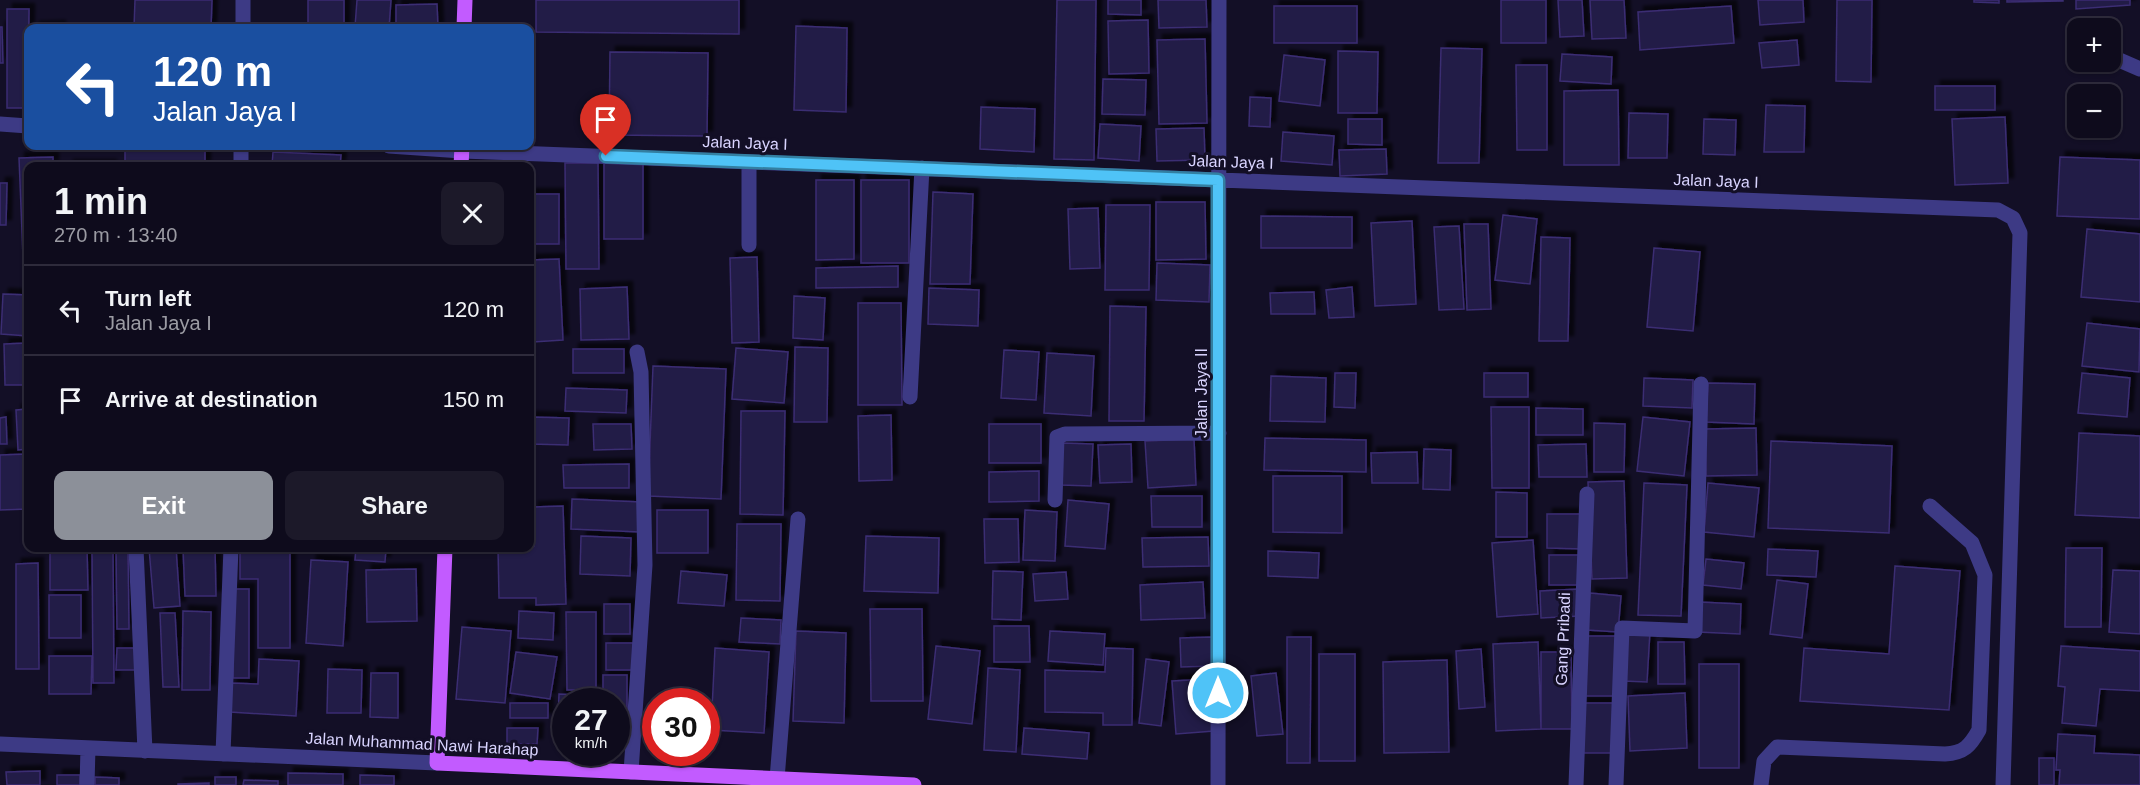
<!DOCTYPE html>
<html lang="en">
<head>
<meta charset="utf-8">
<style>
	body { margin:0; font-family:Arial,sans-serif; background:#1c1929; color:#f1f3f6; height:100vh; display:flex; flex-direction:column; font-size:22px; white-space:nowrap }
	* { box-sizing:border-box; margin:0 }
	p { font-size:20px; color:#9b9ba3 }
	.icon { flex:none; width:33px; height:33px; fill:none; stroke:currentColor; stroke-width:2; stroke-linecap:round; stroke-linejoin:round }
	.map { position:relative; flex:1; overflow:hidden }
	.sheet { position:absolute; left:24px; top:162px; width:510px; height:390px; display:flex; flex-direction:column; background:#0e0b1c; border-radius:12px; box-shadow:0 2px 4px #0004,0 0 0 2px #2e2b3b }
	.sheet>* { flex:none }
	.guide { position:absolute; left:24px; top:24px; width:510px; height:126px; border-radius:12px; box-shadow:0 2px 4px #0004,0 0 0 2px #2e2b3b; background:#1a4fa0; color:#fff; overflow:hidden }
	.controls { position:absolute; left:2067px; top:18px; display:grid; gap:12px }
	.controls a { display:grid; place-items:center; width:54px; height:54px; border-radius:12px; background:#0e0b1c; box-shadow:0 2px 4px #0004,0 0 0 2px #2e2b3b; font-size:30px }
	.speed { position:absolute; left:552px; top:688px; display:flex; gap:12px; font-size:30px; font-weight:700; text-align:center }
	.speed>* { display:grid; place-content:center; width:78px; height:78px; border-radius:50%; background:#0e0b1c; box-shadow:0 2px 4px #0004,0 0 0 2px #2e2b3b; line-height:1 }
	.speed small { font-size:15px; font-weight:400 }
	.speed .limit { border:9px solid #d22; background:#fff; color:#111 }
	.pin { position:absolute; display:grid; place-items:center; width:51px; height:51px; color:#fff; margin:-62px -26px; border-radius:50% 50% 50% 0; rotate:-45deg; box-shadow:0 0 6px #0007 }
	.pin .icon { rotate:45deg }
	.me { position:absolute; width:66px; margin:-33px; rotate:0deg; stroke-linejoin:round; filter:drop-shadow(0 0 4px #0008) }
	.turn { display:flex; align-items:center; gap:21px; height:126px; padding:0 30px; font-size:27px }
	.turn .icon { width:78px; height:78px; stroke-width:2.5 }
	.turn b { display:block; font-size:42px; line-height:51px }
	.round { display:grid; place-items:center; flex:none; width:63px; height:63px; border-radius:12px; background:#1c1929 }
	.summary { display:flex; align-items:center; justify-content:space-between; height:102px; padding:0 30px }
	h1 { font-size:36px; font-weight:700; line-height:45px }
	.primary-button { display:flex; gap:12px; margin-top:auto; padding:12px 30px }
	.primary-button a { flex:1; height:69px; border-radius:12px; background:#8c9099; color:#fff; font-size:24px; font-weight:700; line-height:69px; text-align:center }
	.primary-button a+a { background:#1c1929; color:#f1f3f6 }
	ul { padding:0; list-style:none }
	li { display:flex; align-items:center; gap:18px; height:90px; padding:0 30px; border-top:2px solid #2e2b3b }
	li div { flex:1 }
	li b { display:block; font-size:22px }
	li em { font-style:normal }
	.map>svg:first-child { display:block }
	.building { fill:#241b47; stroke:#3b2d73; stroke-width:1.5; filter:url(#shadow) }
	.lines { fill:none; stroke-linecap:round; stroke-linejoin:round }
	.minor { stroke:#3d3a85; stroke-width:15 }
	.major { stroke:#c25bff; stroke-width:15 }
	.route-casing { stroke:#337fa1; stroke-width:15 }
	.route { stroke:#4fc3f7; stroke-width:10 }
	.labels { text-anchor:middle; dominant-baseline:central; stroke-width:6; stroke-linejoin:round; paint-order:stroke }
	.street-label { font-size:16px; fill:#d9d4ff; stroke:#130f26 }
</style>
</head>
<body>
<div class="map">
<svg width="2140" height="785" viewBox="0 0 2140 785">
	<defs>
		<filter id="shadow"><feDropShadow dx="5.5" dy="-5.5" stdDeviation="1.5" flood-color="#0009"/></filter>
	</defs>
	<rect width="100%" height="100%" fill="#130f26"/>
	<path class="building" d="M135 0H212L211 28H134Z
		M308 0H344V28H308Z
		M357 0H391L389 28 355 27Z
		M536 0H739V34L536 32Z
		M1057 0H1096L1094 160 1054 159Z
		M1108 0H1141V15L1108 14Z
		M1158 0H1206L1207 27 1159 28Z
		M1501 0H1546V43H1501Z
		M1558 0H1582L1584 36 1560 37Z
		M1590 0H1624L1626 38 1592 39Z
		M1758 0H1803L1804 22 1760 25Z
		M1837 0H1872L1871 82 1836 81Z
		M1974 0H1999V3L1974 2Z
		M2007 0H2063V1L2007 2Z
		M2076 0H2130V5L2076 9Z
		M437 4 438 28H396V5Z
		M1274 6H1357V43H1274Z
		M1731 6 1734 43 1640 50 1638 12Z
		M7 9H29L28 108H7Z
		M1148 20 1149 73 1109 74 1108 21Z
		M60 26V28H34V27Z
		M796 26 847 28 846 112 794 110Z
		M0 27H2L3 63H0Z
		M1205 39 1207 123 1159 124 1157 40Z
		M1797 40 1799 65 1762 68 1759 43Z
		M1441 48 1482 49 1479 163H1438Z
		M1338 51 1378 52 1377 113H1338Z
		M610 52 708 53 707 136 609 135Z
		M1562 54 1612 57 1611 84 1560 81Z
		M1284 55 1325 60 1320 106 1279 101Z
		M1516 65H1547V150H1517Z
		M1103 79 1146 80 1145 115 1102 114Z
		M1935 86H1995V110H1935Z
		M1618 90 1619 165H1564V91Z
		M1250 97 1271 98 1270 127 1249 126Z
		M1766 105 1805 106 1804 152H1764Z
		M981 107 1035 109 1034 152 980 149Z
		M1629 113 1668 114 1667 158H1628Z
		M2005 117 2008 183 1955 185 1952 119Z
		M1348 119H1382V145L1348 144Z
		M1704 119 1736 120 1735 155 1703 154Z
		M1100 124 1141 126 1139 161 1098 158Z
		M1204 128 1205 160 1157 161 1156 129Z
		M1283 132 1334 136 1332 165 1281 161Z
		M205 149V166H125V151Z
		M1386 149 1387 174 1340 176 1339 150Z
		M273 152 341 155 340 166H272Z
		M53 157V166H28V256L23 257 19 158Z
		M2060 157 2140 160V219L2057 216Z
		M565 163H598L599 269H566Z
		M604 163H643V239H604Z
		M68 165H111V166H68Z
		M816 180H854V259L816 260Z
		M861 180H909V263H861Z
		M0 183H7L6 225H0Z
		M933 192 973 194 970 284H930Z
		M530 194H559V244H530Z
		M1156 202H1205L1206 259 1156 260Z
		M1106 205H1150L1149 290H1105Z
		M1098 208 1100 268 1070 269 1068 209Z
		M1503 215 1537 219 1530 284 1495 280Z
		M1261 216 1352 217V248H1261Z
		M1412 221 1416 304 1375 306 1371 223Z
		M1464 224H1488L1491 309 1467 310Z
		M1459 226 1464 309 1439 310 1434 227Z
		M2087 229 2140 234V302L2081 297Z
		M1541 237 1570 238 1568 341H1539Z
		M1654 248 1700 252 1693 331 1647 327Z
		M757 257 759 342 732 343 730 258Z
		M559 259 563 340 533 342 530 260Z
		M1157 263 1210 265 1209 302 1156 300Z
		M898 266V287L816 288V268Z
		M627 287 629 339 581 340 580 289Z
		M1352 287 1354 317 1329 318 1326 290Z
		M929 288 979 290 978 326 928 324Z
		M1314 292 1315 314H1271L1270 293Z
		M3 294 28 295V336L1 334Z
		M794 296 825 298 823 340 793 338Z
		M858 303H901L902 405H858Z
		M1110 306 1146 307 1144 421H1109Z
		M2087 323 2140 329 2139 372 2082 366Z
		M28 343V385H5L4 344Z
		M795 347 828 348 827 422H794Z
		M736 348 788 352 784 403 732 399Z
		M573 349H624V373H573Z
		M1004 350 1039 352 1036 400 1001 398Z
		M1047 353 1094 356 1091 416 1044 413Z
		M653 366 726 369 721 499 648 496Z
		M1335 373H1356L1355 408 1334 407Z
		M1484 373H1528V397H1484Z
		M2082 373 2130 378 2127 417 2078 413Z
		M1271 376 1326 378 1325 422 1270 421Z
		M1644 378 1693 380 1692 408 1643 406Z
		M1708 383 1755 384 1754 424 1706 422Z
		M566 388 627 390 626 413 565 411Z
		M1491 407H1529V488H1492Z
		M1536 408 1583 409V435H1536Z
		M28 409V449L18 450 16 410Z
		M741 411H785L783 515 740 514Z
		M891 415 892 480 859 481 858 416Z
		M6 417 7 444H0V418Z
		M530 417 569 418 568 445 530 444Z
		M1643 417 1690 422 1684 476 1637 471Z
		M1594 423 1625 424 1624 472H1594Z
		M593 424H631L632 449 594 450Z
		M989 424H1041V463H989Z
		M1756 428 1757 475 1706 476 1705 429Z
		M2079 433 2140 436V518L2075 515Z
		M1265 438 1366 440V472L1264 470Z
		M1194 439 1196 485 1148 488 1145 441Z
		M1771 441 1892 446 1889 533 1768 528Z
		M1062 443 1093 444 1091 486 1061 485Z
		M1131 444 1132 482 1100 483 1098 445Z
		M1586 444 1587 477H1539L1538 445Z
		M1424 449 1451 450 1450 490 1423 489Z
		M1417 452 1418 483H1372L1371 453Z
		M28 454V509L0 510V455Z
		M629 464V488H564L563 465Z
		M1039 471V501L989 502V472Z
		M1273 476H1342V533L1273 532Z
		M1624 481 1627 578 1592 579 1588 482Z
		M1644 483 1687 485 1681 616 1638 615Z
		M1708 483 1759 488 1754 537 1704 532Z
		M1496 492 1527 493V537H1496Z
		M1151 496H1202V527H1152Z
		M572 499 641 502 640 532 571 529Z
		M1068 500 1109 504 1105 549 1065 546Z
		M563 506 566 604 536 605V598H499L498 548 534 546 533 507Z
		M657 510H708V553H657Z
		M1025 510 1057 512 1055 561 1023 560Z
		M1547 514H1584V549L1547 548Z
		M984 519H1018L1019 562 985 563Z
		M737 524H781L780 601 736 600Z
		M581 536 631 538 630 576 580 574Z
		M866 536 939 538 938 593 864 591Z
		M1208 537 1209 566 1143 567 1142 538Z
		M1533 540 1538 614 1497 617 1492 543Z
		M50 548H87L88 590H50Z
		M92 548H113L114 683H93Z
		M116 548H128L129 629H117Z
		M149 548H176L180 606 154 608Z
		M183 548H215L216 596H185Z
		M240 548H290V648H258V579H240Z
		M356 548H386L385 562 355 560Z
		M2066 548H2102L2101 627H2065Z
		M1768 549 1818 551 1816 577 1767 575Z
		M1268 551 1319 553 1318 578 1268 576Z
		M1549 555H1582V585H1549Z
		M1706 559 1744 563 1741 589 1703 585Z
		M311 560 348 562 343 646 306 643Z
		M38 563 39 669H16V564Z
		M1895 566 1960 571 1949 710 1800 701 1804 648 1889 654Z
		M416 569 417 621 367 622 366 570Z
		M2113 570 2140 571V634L2109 632Z
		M681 571 727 575 724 606 678 603Z
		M993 571 1023 572 1021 620 992 619Z
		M1066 572 1068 599 1035 601 1033 574Z
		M1777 580 1808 584 1802 638 1770 634Z
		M1203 582 1205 618 1141 620 1140 585Z
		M233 589H249V678H233Z
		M1579 589 1580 616 1541 618 1540 591Z
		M1590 593 1621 596 1618 632 1587 630Z
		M49 595H81V638H49Z
		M1699 602 1741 604 1740 634 1698 632Z
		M604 604H630V634H604Z
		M870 609H922L923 701H871Z
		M183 611 211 612 210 690H182Z
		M519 611 554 613 553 640 518 638Z
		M566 612H596V690H567Z
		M160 613H175L179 687H163Z
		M741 618 781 620 780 644 739 642Z
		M994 626H1029L1030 662H994Z
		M462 627 511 631 505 703 456 699Z
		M1628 630 1650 631 1647 682 1624 681Z
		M796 631 846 633 844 723 793 721Z
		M1050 631 1105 634 1103 665 1048 661Z
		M1584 636H1617V696H1584Z
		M1212 637 1213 666 1181 667 1180 638Z
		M1287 637H1311L1310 763H1287Z
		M1538 642 1541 729 1496 731 1493 644Z
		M1658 642H1684L1685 684H1658Z
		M606 643H633V670H606Z
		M936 646 980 651 972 724 928 719Z
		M2061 646 2140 651V691L2100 689 2096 726 2062 723 2065 687 2058 686Z
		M117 648H140L139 670H116Z
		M715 648 769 652 764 733 711 730Z
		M1106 648 1133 649 1132 725H1103V713L1045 712V670L1105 672Z
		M1481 649 1485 707 1459 709 1456 651Z
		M516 652 557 657 550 699 510 693Z
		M1541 652H1571L1572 729H1541Z
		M1319 654H1355V761H1319Z
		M49 656H92L91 694H49Z
		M259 659 299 661 296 716 230 712 232 683 258 684Z
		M1146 659 1169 662 1161 726 1139 723Z
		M1447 660 1449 752 1384 753 1383 662Z
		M1699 664H1739V768H1699Z
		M988 668 1020 670 1016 752 984 750Z
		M328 669 362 670 361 713H327Z
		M371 673H398V718L370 717Z
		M1276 673 1283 734 1257 736 1251 676Z
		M603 675H627V724L616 723V702H603Z
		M1210 679 1214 731 1176 734 1172 681Z
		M1685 693 1687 748 1630 751 1628 696Z
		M559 694 591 696V702H566V721H558Z
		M510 703H548V718H510Z
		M1582 703H1613V753H1581Z
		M507 728H538L537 744H507Z
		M1024 728 1089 733 1087 759 1022 754Z
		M2058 734 2095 736 2094 753 2140 755V785H2059L2060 770H2056Z
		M2039 758H2054V785H2039Z
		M40 771V785H7L6 772Z
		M288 773 343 774V785H288Z
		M57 775H80V785H57Z
		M360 775 394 776V785H360Z
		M95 777 119 778V785H95Z
		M215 777H236V785H215Z
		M244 780 278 781V785H243Z
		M209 783V785H178V784Z"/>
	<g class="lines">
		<path class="minor" d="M243 28V0
			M2076 43 2078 44
			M2110 56 2140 69
			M0 124 28 126
			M389 146 462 151 1998 210 2013 218 2020 233 2003 785
			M749 162V245
			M241 166V146
			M910 397 922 168
			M1055 500 1057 437 1065 434 1219 433
			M136 548 145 751
			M0 744 437 763
			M223 754 231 548
			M631 772 645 565 641 372 637 352
			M777 779 798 519
			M87 785 88 748
			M1218 785 1219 0
			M1576 785 1587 494
			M1616 785 1622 628 1695 631 1701 384
			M1761 785 1764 761 1777 747 1945 754C1964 753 1970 746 1979 730L1985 575 1972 543 1930 506"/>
		<path class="major" d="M464 28 465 0
			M461 166 462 146
			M445 548 437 763 914 785"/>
	</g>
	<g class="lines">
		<g class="route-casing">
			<path id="route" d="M606 156 1218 180V693"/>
		</g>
		<use href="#route" class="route"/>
	</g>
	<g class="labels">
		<g class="street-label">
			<text transform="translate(745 143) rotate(2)">Jalan Jaya I</text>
			<text transform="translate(1231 162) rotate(2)">Jalan Jaya I</text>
			<text transform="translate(1716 181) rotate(2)">Jalan Jaya I</text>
			<text transform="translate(1201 393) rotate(-90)">Jalan Jaya II</text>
			<text transform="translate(1563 639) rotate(-88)">Gang Pribadi</text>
			<text transform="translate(422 744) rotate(3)">Jalan Muhammad Nawi Harahap</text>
		</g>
	</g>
</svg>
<div class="controls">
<a>+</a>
<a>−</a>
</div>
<div class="speed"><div>27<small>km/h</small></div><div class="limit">30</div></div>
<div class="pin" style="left:606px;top:156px;background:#d93025"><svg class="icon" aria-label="arrive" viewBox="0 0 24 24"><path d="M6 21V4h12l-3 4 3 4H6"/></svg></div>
<svg class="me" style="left:1218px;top:693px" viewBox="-20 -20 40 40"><circle r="17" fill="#4fc3f7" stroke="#fff" stroke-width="3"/><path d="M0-11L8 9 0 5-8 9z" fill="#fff"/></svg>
<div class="guide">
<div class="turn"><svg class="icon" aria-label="left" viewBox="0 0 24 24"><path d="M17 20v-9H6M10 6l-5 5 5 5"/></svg><div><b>120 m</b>Jalan Jaya I</div></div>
</div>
<section class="sheet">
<div class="summary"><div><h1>1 min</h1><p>270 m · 13:40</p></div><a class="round"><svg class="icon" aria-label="close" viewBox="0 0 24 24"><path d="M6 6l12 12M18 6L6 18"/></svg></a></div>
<ul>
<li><svg class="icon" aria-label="left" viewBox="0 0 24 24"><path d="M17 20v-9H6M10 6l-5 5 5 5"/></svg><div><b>Turn left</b><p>Jalan Jaya I</p></div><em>120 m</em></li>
<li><svg class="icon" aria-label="arrive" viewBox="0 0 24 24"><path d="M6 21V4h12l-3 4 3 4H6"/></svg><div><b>Arrive at destination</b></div><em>150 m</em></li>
</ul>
<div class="primary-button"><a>Exit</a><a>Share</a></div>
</section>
</div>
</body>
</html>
